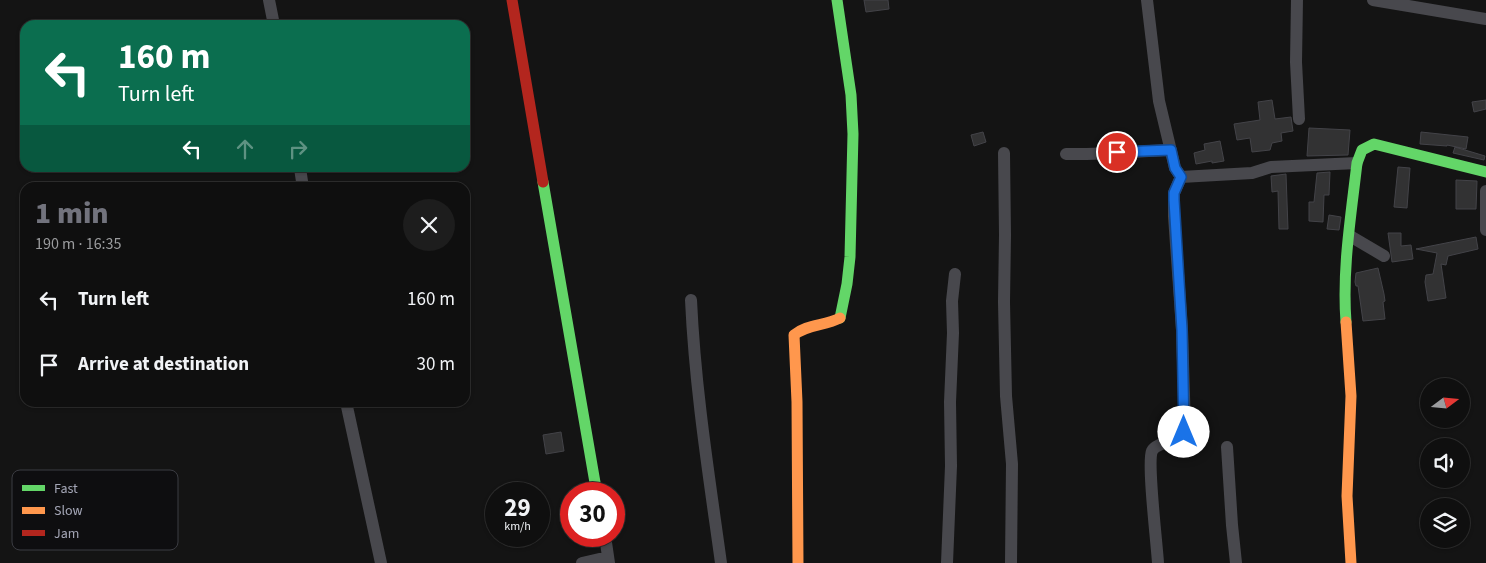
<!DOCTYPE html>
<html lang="en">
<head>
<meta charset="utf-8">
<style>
	body { margin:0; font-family:"Source Sans 3",sans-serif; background:#1d1d1d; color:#f1f3f6; height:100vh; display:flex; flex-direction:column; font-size:19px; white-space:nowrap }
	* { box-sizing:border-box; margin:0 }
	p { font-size:16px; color:#9b9c9e }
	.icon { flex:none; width:28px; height:28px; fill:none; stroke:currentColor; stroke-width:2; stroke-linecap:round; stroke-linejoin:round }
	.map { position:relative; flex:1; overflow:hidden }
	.sheet { position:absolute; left:20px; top:182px; width:450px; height:225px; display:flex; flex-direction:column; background:#0f0f0f; border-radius:15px; box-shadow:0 1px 4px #0004,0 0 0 1px #2f2f2f }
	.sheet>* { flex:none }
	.hud { position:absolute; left:20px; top:20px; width:450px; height:152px; border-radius:15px; box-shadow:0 1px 4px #0004,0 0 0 1px #2f2f2f; background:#0b6e4f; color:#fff; overflow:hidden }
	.needle { width:32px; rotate:74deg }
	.tools { position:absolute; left:1420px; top:378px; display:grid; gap:10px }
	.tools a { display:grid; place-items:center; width:50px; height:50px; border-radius:50%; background:#0f0f0f; box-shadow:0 1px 4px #0004,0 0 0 1px #2f2f2f; font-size:25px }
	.speed { position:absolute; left:485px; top:482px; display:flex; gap:10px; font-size:25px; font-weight:700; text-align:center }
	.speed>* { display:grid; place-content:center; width:65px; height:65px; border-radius:50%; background:#0f0f0f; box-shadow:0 1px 4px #0004,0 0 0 1px #2f2f2f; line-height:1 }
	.speed small { font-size:12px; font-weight:400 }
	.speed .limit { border:8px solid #d22; background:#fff; color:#111 }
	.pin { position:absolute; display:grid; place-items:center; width:42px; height:42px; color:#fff; margin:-21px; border:2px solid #fff; border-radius:50%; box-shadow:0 1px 5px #0007 }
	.me { position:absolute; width:55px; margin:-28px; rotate:0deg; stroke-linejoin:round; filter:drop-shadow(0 0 4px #0008) }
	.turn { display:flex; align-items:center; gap:18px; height:105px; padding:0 15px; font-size:22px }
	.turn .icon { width:65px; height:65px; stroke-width:2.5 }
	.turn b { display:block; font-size:35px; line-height:42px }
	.lanes { display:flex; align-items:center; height:48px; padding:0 15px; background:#0003; justify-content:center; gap:25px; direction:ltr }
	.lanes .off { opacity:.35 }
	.round { display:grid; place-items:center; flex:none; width:52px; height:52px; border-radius:26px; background:#1d1d1d }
	.summary { display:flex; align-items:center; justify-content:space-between; height:85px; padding:0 15px }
	h1 { font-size:30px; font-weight:800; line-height:38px; color:#72737d }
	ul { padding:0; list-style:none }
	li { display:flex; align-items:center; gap:15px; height:65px; padding:0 15px }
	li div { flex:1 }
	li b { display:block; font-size:19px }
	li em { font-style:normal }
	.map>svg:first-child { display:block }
	.building { fill:#323233; stroke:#434348 }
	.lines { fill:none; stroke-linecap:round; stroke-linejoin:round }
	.street { stroke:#48484d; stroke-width:12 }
	.fast { stroke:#63d668; stroke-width:11 }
	.slow { stroke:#ff974d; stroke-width:11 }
	.jam { stroke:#b3261e; stroke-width:11 }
	.route-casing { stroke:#114b97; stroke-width:12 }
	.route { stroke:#1a73e8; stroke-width:9 }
	.key { fill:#0e0e10; stroke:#3b3c42; stroke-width:1 }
	.key-label { font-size:14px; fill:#a4a6b6 }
</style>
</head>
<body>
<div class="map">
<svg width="1486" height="563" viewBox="0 0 1486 563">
	<rect width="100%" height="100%" fill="#141414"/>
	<path class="building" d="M864 0H888L889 9 866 12Z
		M1272 100 1275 119 1291 117 1293 131 1281 133 1282 141 1272 143 1270 150 1252 152 1250 138 1237 140 1234 124 1260 120 1258 102Z
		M1486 100V109L1474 112 1472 102Z
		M1309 128 1350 130 1348 155 1307 156Z
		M983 132 986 142 974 146 971 135Z
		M1421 132 1468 137 1466 149 1447 145V146L1420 144Z
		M1220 141 1224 161 1212 163V161L1196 164 1194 153 1205 150 1204 144Z
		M1455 147 1485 156 1484 160 1453 153Z
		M1398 167 1410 168 1407 208 1394 207Z
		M1330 172 1329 195H1324L1323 222 1309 221V202H1314L1317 173Z
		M1286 174 1288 229H1279L1278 191 1272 192 1271 176Z
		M1456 180 1477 181 1476 209H1456Z
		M1329 215 1341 217 1339 230 1327 229Z
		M1388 233H1401V246L1411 245 1413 259 1392 262Z
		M1476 237 1478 249 1448 256 1446 265 1441 264 1446 298 1428 301 1425 282 1426 275 1433 274 1437 253 1416 249Z
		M1378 268 1384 294 1385 301 1383 302 1385 319 1363 321 1358 286H1356L1355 282 1356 273Z
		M561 432 564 451 546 454 543 435Z"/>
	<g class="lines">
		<path class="street" d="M269 0 274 25
			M1147 0 1159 101 1175 168 1181 177 1252 173 1271 167 1357 163
			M1297 0 1296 62 1299 119
			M1373 0 1486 19
			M1004 153 1005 235 1004 302 1006 396 1012 464 1011 563
			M1066 154C1101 155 1136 151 1171 150
			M300 168 303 188
			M1486 191V230
			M1350 236 1384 256
			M691 300C695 388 709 476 721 563
			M346 402 381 563
			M1227 447 1232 525 1236 563
			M605 536 609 563
			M582 563 608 557
			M947 563 951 466 950 402 953 333 952 301 955 274
			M1158 563C1157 545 1147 462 1152 451 1155 444 1175 440 1182 436L1185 428 1182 330 1174 216V193L1181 177"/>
		<path class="fast" d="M837 0 851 95 853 134 850 257 847 284 840 318
			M543 182 597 494
			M1346 322C1342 269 1351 216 1357 163L1362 150 1374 144 1486 172"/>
		<path class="slow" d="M1346 322 1351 396 1347 496 1351 563
			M798 563 797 402 794 335C807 324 825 326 840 318"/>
		<path class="jam" d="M512 0 543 182"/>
	</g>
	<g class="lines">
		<g class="route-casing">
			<path id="route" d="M1117 152 1171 150 1175 168 1181 177 1174 193V200L1182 330 1184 432"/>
		</g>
		<use href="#route" class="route"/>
	</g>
	<rect x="12" y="470" width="166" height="80" rx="8" class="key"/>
	<rect x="22" y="485" width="23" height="6" fill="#63d668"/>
	<rect x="22" y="507" width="23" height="7" fill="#ff974d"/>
	<rect x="22" y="530" width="23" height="6" fill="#b3261e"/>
	<g class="key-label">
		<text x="54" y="493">Fast</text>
		<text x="54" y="515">Slow</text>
		<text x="54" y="538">Jam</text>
	</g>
</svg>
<div class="tools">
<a><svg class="needle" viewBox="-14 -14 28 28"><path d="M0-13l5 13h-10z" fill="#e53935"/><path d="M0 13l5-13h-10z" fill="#9b9c9e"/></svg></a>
<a><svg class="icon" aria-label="sound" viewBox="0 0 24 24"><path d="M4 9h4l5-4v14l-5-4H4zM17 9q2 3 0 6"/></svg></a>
<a><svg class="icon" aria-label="layers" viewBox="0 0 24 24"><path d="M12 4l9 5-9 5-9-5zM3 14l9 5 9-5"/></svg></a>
</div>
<div class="speed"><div>29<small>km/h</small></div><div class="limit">30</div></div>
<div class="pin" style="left:1117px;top:152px;background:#d93025"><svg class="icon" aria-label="arrive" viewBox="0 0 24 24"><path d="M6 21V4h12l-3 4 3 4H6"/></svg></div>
<svg class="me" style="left:1184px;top:432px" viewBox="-20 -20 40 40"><circle r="19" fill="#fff"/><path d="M0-13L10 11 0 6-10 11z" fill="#1a73e8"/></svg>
<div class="hud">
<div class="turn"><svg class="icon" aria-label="left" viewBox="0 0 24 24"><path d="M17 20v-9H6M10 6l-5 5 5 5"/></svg><div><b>160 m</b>Turn left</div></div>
<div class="lanes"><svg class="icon" aria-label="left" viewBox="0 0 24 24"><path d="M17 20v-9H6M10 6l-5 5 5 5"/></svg><svg class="icon off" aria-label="ahead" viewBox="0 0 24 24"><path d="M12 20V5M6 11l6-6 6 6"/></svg><svg class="icon off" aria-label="right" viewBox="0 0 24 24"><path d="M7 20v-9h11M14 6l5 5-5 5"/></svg></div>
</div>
<section class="sheet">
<div class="summary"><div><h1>1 min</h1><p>190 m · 16:35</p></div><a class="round"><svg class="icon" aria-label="close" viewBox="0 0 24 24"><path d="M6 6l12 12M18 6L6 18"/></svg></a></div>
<ul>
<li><svg class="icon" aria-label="left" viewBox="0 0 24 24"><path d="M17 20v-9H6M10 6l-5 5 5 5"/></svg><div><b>Turn left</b></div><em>160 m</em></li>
<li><svg class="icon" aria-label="arrive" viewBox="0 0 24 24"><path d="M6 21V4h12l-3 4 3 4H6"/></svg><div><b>Arrive at destination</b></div><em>30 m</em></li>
</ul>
</section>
</div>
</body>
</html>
